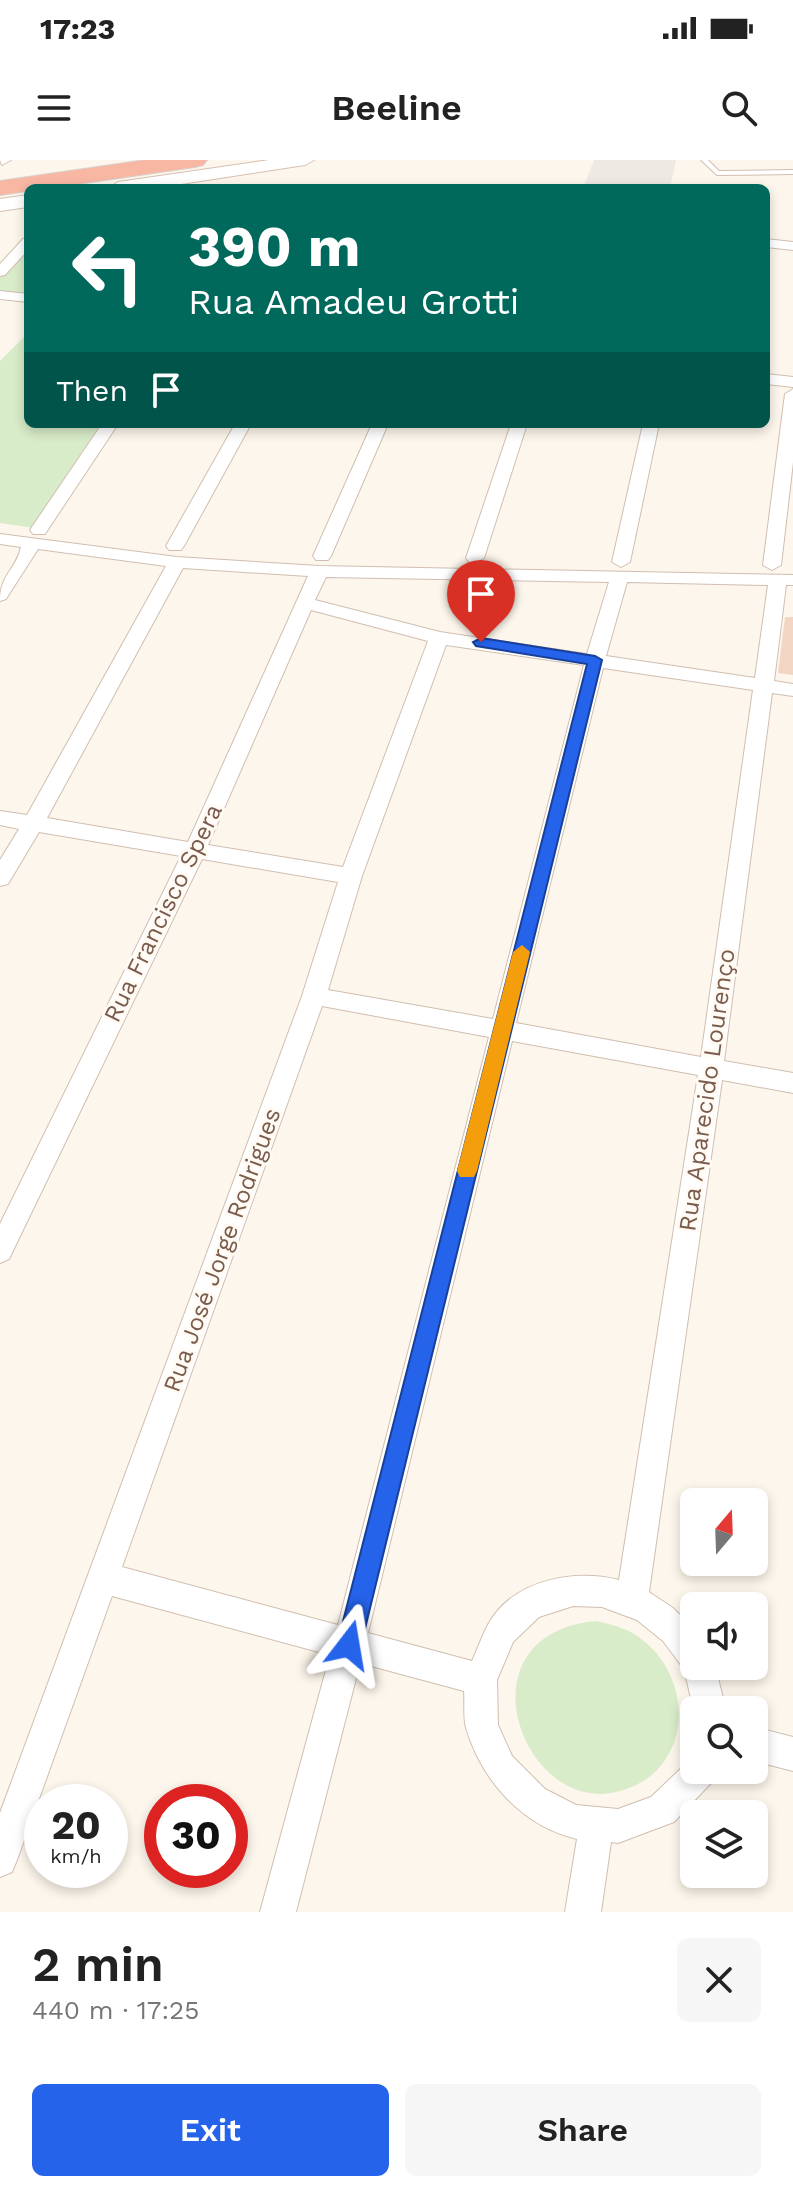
<!DOCTYPE html>
<html lang="en">
<head>
<meta charset="utf-8">
<style>
	body { margin:0; font-family:"Work Sans",sans-serif; background:#f6f6f6; color:#222; height:100vh; display:flex; flex-direction:column; font-size:30px; white-space:nowrap }
	* { box-sizing:border-box; margin:0 }
	p { font-size:26px; color:#767676 }
	.icon { flex:none; width:44px; height:44px; fill:none; stroke:currentColor; stroke-width:2; stroke-linecap:round; stroke-linejoin:round }
	.map { position:relative; height:1752px; overflow:hidden }
	.side { display:flex; flex-direction:column; background:#fff; flex:1 }
	.side>* { flex:none }
	.banner { position:absolute; left:24px; top:24px; width:746px; height:244px; border-radius:12px; box-shadow:0 4px 12px #0003; background:#00695c; color:#fff; overflow:hidden }
	.needle { width:52px; rotate:19deg }
	.tools { position:absolute; left:680px; top:1328px; display:grid; gap:16px }
	.tools a { display:grid; place-items:center; width:88px; height:88px; border-radius:12px; background:#fff; box-shadow:0 4px 12px #0003; font-size:40px }
	.speed { position:absolute; left:24px; top:1624px; display:flex; gap:16px; font-size:40px; font-weight:700; text-align:center }
	.speed>* { display:grid; place-content:center; width:104px; height:104px; border-radius:50%; background:#fff; box-shadow:0 4px 12px #0003; line-height:1 }
	.speed small { font-size:20px; font-weight:400 }
	.speed .limit { border:12px solid #d22; background:#fff; color:#111 }
	.pin { position:absolute; display:grid; place-items:center; width:68px; height:68px; color:#fff; margin:-82px -34px; border-radius:50% 50% 50% 0; rotate:-45deg; box-shadow:0 0 8px #0007 }
	.pin .icon { rotate:45deg }
	.me { position:absolute; width:88px; margin:-44px; rotate:14deg; stroke-linejoin:round; filter:drop-shadow(0 0 6px #0008) }
	.turn { display:flex; align-items:center; gap:28px; height:168px; padding:0 32px; font-size:36px }
	.turn .icon { width:104px; height:104px; stroke-width:2.5 }
	.turn b { display:block; font-size:56px; line-height:68px }
	.then { display:flex; align-items:center; height:76px; padding:0 32px; background:#0003; gap:16px; font-size:30px }
	.round { display:grid; place-items:center; flex:none; width:84px; height:84px; border-radius:12px; background:#f6f6f6 }
	.summary { display:flex; align-items:center; justify-content:space-between; height:136px; padding:0 32px }
	h1 { font-size:48px; font-weight:600; line-height:60px }
	.action { display:flex; gap:16px; margin-top:auto; padding:16px 32px }
	.action a { flex:1; height:92px; border-radius:12px; background:#2563eb; color:#fff; font-size:32px; font-weight:600; line-height:92px; text-align:center }
	.action a+a { background:#f6f6f6; color:#222 }
	.status { display:flex; justify-content:space-between; align-items:center; height:56px; padding:0 40px; background:#fff; direction:ltr }
	.status svg { height:22px; fill:currentColor }
	header { display:flex; justify-content:space-between; align-items:center; height:104px; padding:0 32px; background:#fff; font-size:36px; font-weight:600 }
	.map>svg:first-child { display:block }
	.industrial { fill:#efe9e4 }
	.green { fill:#d8ecc9 }
	.building { fill:#f3d5c3 }
	.lines { fill:none; stroke-linecap:round; stroke-linejoin:round }
	.lane-casing { stroke:#d1beb0; stroke-width:2 }
	.street-casing { stroke:#d1beb0; stroke-width:2 }
	.secondary-casing { stroke:#d6c0b0; stroke-width:2 }
	.highway-casing { stroke:#dad1cd; stroke-width:2 }
	.lane { fill:#fff; fill-rule:evenodd }
	.street { fill:#fff; fill-rule:evenodd }
	.secondary { fill:#fff; fill-rule:evenodd }
	.highway { fill:#f7b7a3; fill-rule:evenodd }
	.route { fill:#2563eb; stroke:#184099; stroke-width:2 }
	.slow { fill:#f59e0b }
	.labels { text-anchor:middle; dominant-baseline:central; stroke-width:6; stroke-linejoin:round; paint-order:stroke }
	.street-label { font-size:24px; fill:#7a5c4d; stroke:#fffaf3 }
</style>
</head>
<body>
<div class="status"><b>17:23</b><svg viewBox="0 0 49 12"><path d="M0 12V9h3v3zM5 12V6h3v6zM10 12V3h3v9zM15 12V0h3v12zM26 1h20v11H26zM47 4h2v5h-2z"/></svg></div>
<header><svg class="icon" aria-label="menu" viewBox="0 0 24 24"><path d="M4 6h16M4 12h16M4 18h16"/></svg>Beeline<svg class="icon" aria-label="search" viewBox="0 0 24 24"><circle cx="10" cy="10" r="6"/><path d="M15 15l6 6"/></svg></header>
<div class="map">
<svg width="793" height="1752" viewBox="0 0 793 1752">
	<rect width="100%" height="100%" fill="#fdf6ec"/>
	<path class="industrial" d="M594 0H676L670 28H583Z"/>
	<path class="green" d="M28 87V138L0 134V115Z
		M28 173V264H104L34 368 0 363V201Z
		M596 1461C614 1465 631 1469 645 1482 678 1509 690 1560 667 1597 656 1615 641 1625 620 1631 523 1659 455 1474 596 1461Z"/>
	<path class="building" d="M785 457H793V515L778 513Z"/>
	<g class="lines">
		<g class="lane-casing">
			<path id="lane" d="M701 0H708L719 11 793 10V14L717 15Z"/>
		</g>
		<g class="street-casing">
			<path id="street" d="M28 78V90L5 115 0 116V104L23 79Z
				M766 79 793 82V90L766 87Z
				M0 131 28 134V142L0 139Z
				M766 214 793 217V227L766 224Z
				M793 229V302L781 405 772 410 763 405 785 234Z
				M102 264H118L45 374H33L30 370Z
				M235 264H251L184 386 181 390H169L166 386Z
				M372 264H388L331 396 328 400H316L313 396Z
				M511 264H527L484 398 475 403 469 402 466 398Z
				M643 264H659L630 402 621 407 612 402Z
				M0 374 177 397 319 406 793 415V425H786L774 521 793 524V536L772 533 724 901 793 913V933L722 920 649 1432 673 1448 694 1469V1506H715L726 1550 694 1551 684 1509 663 1481 637 1460 602 1447 573 1446 539 1457 513 1482 497 1520 498 1565 512 1596 545 1629 576 1645 618 1649 651 1637 694 1596V1610H717L712 1622 674 1662 618 1683 611 1682 601 1752H565L577 1679C522 1666 482 1621 466 1568 463 1557 465 1543 464 1531L360 1503 296 1752H260L330 1495 112 1436 17 1700 12 1712 0 1717V1653L302 836 338 722 202 699 9 1099 0 1103V1064L181 696 39 672 8 724 0 726V700L19 669 0 665V651L27 655 166 406 38 389 6 439 0 441C0 414 16 410 21 387L0 384ZM183 408 308 416 188 682 47 658ZM326 417 609 422 587 494 440 472 315 440ZM627 422 768 425 755 518 606 496ZM311 450 428 481 343 707 208 685ZM446 485 584 505 493 859 328 830 362 716ZM603 508 753 530 701 897 516 863ZM322 846 489 877 338 1465 122 1407ZM512 881 698 915 619 1420C576 1409 516 1419 490 1461 483 1473 478 1488 472 1501L368 1473Z
				M754 1567 793 1577V1611L754 1601Z"/>
		</g>
		<g class="secondary-casing">
			<path id="secondary" d="M0 0H11L2 5Z
				M269 0H314L305 5 155 28H109L118 22Z
				M28 35V47L0 51V39Z"/>
		</g>
		<g class="highway-casing">
			<path id="highway" d="M146 0H207L203 5 195 7 50 28H28V31L0 35V21Z"/>
		</g>
		<use href="#lane" class="lane"/>
		<use href="#street" class="street"/>
		<use href="#secondary" class="secondary"/>
		<use href="#highway" class="highway"/>
	</g>
	<path class="route" d="M481 478 595 496 602 500 361 1485 357 1494 349 1497 340 1494 337 1485 587 504 476 486 473 482Z"/>
	<path class="slow" d="M522 785 530 792 477 1011 474 1017H460L457 1011 513 792Z"/>
	<g class="labels">
		<g class="street-label">
			<text transform="translate(163 753) rotate(-64)">Rua Francisco Spera</text>
			<text transform="translate(707 930) rotate(-82)">Rua Aparecido Lourenço</text>
			<text transform="translate(222 1090) rotate(-70)">Rua José Jorge Rodrigues</text>
		</g>
	</g>
</svg>
<div class="tools">
<a><svg class="needle" viewBox="-14 -14 28 28"><path d="M0-13l5 13h-10z" fill="#e53935"/><path d="M0 13l5-13h-10z" fill="#767676"/></svg></a>
<a><svg class="icon" aria-label="sound" viewBox="0 0 24 24"><path d="M4 9h4l5-4v14l-5-4H4zM17 9q2 3 0 6"/></svg></a>
<a><svg class="icon" aria-label="search" viewBox="0 0 24 24"><circle cx="10" cy="10" r="6"/><path d="M15 15l6 6"/></svg></a>
<a><svg class="icon" aria-label="layers" viewBox="0 0 24 24"><path d="M12 4l9 5-9 5-9-5zM3 14l9 5 9-5"/></svg></a>
</div>
<div class="speed"><div>20<small>km/h</small></div><div class="limit">30</div></div>
<div class="pin" style="left:481px;top:482px;background:#d93025"><svg class="icon" aria-label="arrive" viewBox="0 0 24 24"><path d="M6 21V4h12l-3 4 3 4H6"/></svg></div>
<svg class="me" style="left:349px;top:1485px" viewBox="-20 -20 40 40"><path d="M0-17L14 15 0 8-14 15z" fill="#2563eb" stroke="#fff" stroke-width="4"/></svg>
<div class="banner">
<div class="turn"><svg class="icon" aria-label="left" viewBox="0 0 24 24"><path d="M17 20v-9H6M10 6l-5 5 5 5"/></svg><div><b>390 m</b>Rua Amadeu Grotti</div></div>
<div class="then">Then<svg class="icon" aria-label="arrive" viewBox="0 0 24 24"><path d="M6 21V4h12l-3 4 3 4H6"/></svg></div>
</div>
</div>
<section class="side">
<div class="summary"><div><h1>2 min</h1><p>440 m · 17:25</p></div><a class="round"><svg class="icon" aria-label="close" viewBox="0 0 24 24"><path d="M6 6l12 12M18 6L6 18"/></svg></a></div>
<div class="action"><a>Exit</a><a>Share</a></div>
</section>
</body>
</html>
